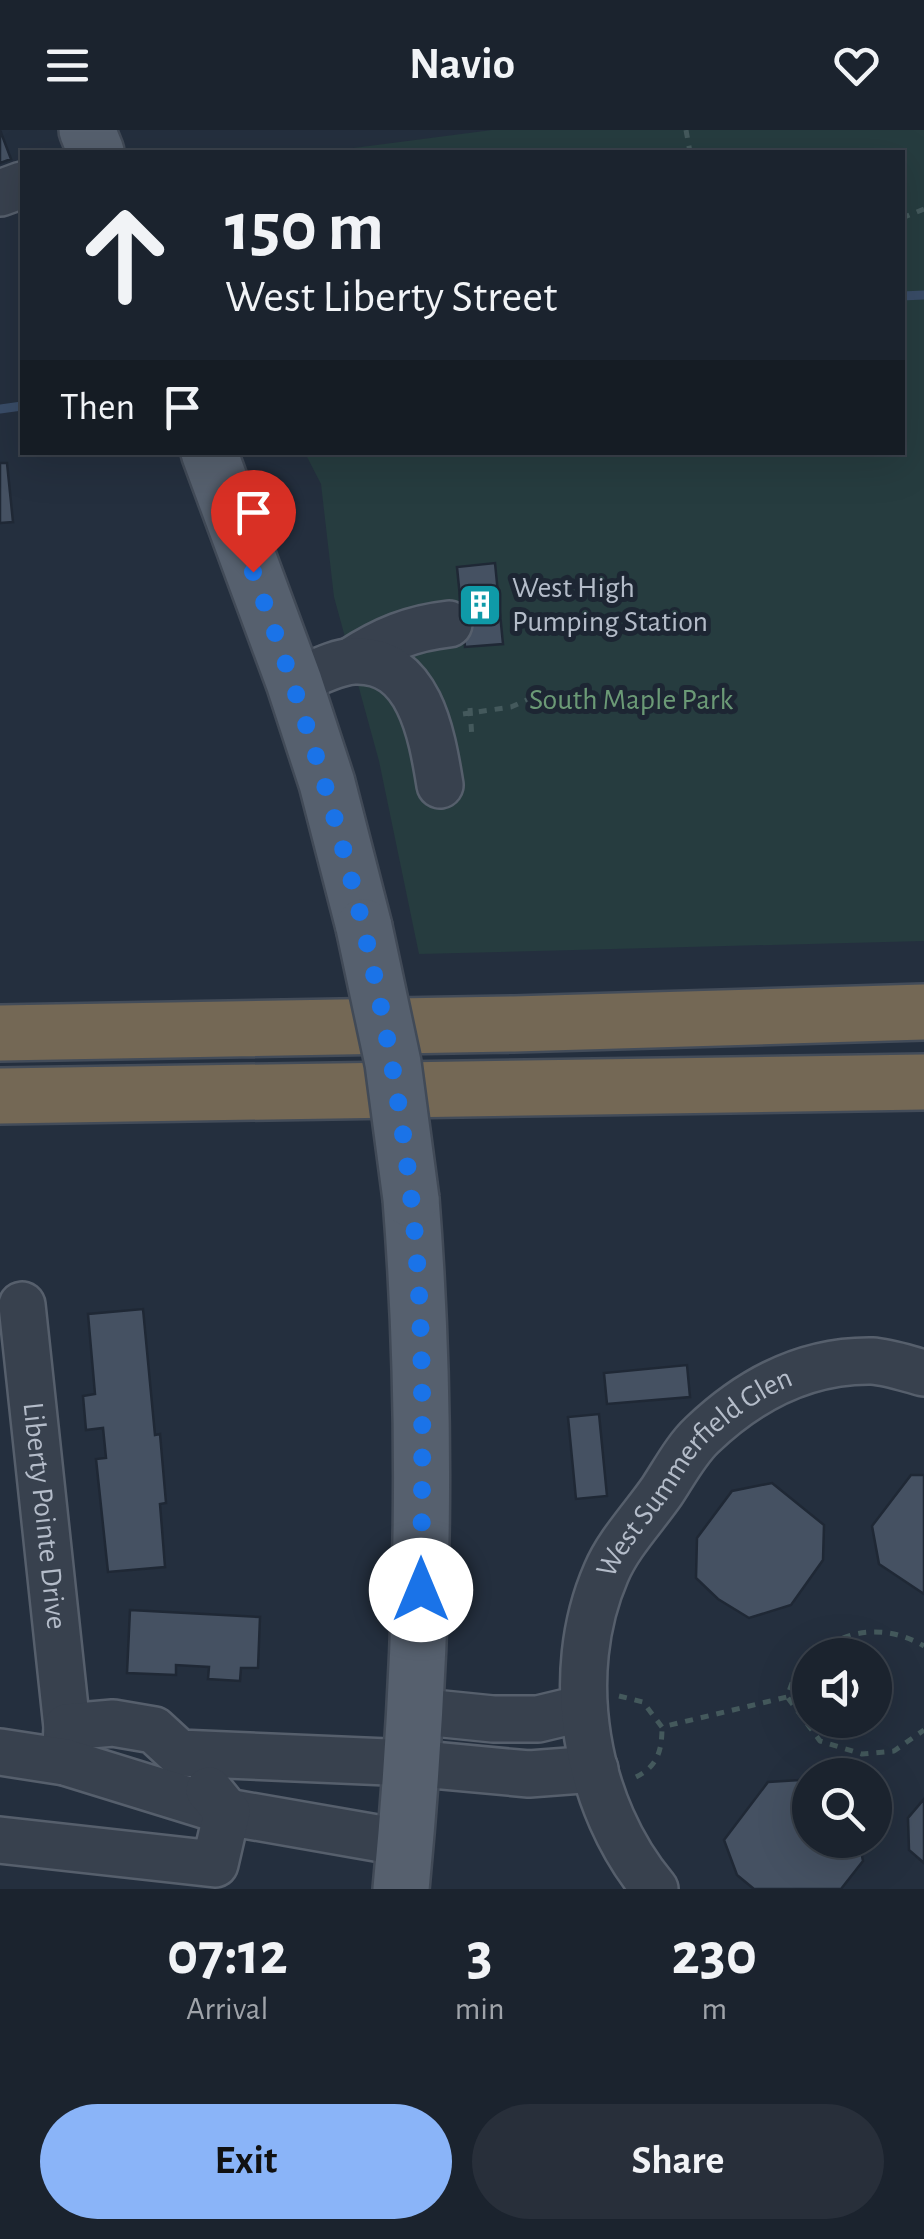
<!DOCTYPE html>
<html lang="en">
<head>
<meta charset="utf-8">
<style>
	body { margin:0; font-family:"Alegreya Sans",sans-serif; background:#282f3a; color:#f1f3f6; height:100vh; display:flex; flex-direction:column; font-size:38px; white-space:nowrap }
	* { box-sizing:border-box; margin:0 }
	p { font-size:32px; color:#a0a4aa }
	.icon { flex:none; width:55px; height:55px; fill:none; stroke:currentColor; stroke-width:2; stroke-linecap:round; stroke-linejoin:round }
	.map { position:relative; height:1759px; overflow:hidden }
	.details { display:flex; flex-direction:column; background:#1b232e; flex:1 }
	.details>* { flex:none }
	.banner { position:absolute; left:20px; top:20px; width:885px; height:305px; border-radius:0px; box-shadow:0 10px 40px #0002,0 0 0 2px #39404a; background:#1b232e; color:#f1f3f6; overflow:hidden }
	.controls { position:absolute; left:792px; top:1508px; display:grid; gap:20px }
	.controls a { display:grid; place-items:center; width:100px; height:100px; border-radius:50%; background:#1b232e; box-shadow:0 10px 40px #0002,0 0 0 2px #39404a; font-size:50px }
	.pin { position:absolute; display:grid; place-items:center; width:85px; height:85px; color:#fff; margin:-102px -42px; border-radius:50% 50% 50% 0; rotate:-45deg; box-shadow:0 0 10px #0007 }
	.pin .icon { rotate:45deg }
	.me { position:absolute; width:110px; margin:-55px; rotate:0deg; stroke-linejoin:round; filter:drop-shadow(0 0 8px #0008) }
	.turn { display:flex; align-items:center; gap:35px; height:210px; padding:0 40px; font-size:45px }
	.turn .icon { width:130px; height:130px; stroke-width:2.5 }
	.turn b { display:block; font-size:70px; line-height:85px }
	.then { display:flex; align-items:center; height:95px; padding:0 40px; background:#0003; gap:20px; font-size:38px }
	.eta { display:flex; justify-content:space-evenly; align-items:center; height:170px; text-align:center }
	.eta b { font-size:60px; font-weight:600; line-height:70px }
	.button { display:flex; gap:20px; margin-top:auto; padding:20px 40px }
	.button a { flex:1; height:115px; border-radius:60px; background:#8ab4f8; color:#111; font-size:40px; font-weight:600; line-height:115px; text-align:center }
	.button a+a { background:#282f3a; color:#f1f3f6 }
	header { display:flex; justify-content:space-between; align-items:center; height:130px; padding:0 40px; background:#1b232e; font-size:45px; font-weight:600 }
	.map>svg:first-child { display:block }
	.green { fill:#263c3f }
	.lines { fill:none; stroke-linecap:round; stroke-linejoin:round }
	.stream { stroke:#394c67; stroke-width:9 }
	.building { fill:#455162; stroke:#1f2835; stroke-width:2.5 }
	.minor-casing { stroke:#565f6c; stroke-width:50 }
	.major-casing { stroke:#414a57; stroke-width:60 }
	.highway-casing { stroke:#434c59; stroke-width:60 }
	.path { stroke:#44595c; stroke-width:5; stroke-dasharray:8 8; stroke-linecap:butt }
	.minor { stroke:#38414e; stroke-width:45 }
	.major { stroke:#56606e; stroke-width:55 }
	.highway { stroke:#746855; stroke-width:55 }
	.major-bridge-casing { stroke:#414a57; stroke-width:60; stroke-linecap:butt }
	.major-bridge { stroke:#56606e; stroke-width:55 }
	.route { stroke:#1a73e8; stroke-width:18; stroke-dasharray:0 32.4 }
	.labels { text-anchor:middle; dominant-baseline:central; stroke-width:10; stroke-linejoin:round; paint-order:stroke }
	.poi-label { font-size:30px; fill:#b4bcc9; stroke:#1d2633; text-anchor:start }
	.park-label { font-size:30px; fill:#6b9a76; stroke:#1d2633 }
	.street-label { font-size:30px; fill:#b4bcc9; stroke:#1d2633 }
</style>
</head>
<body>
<header><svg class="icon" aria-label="menu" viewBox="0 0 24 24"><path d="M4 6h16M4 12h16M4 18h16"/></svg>Navio<svg class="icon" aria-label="heart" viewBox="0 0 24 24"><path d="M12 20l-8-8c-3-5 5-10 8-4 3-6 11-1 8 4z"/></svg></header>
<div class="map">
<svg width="924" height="1759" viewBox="0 0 924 1759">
	<rect width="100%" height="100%" fill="#242f3e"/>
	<path class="green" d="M492 0H924V811L419 824 379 631 334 467 321 354 305 323 902 322V22H323Z"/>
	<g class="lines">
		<path class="stream" d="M902 166 924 165
			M0 279 22 276"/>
	</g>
	<path class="building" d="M0 0 11 29 0 33Z
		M0 333H7L13 392 0 393Z
		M495 433 503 514 465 517 457 437Z
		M143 1179 155 1305 160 1304 166 1373 160 1374 165 1437 108 1442 96 1329 106 1328 103 1298 86 1300 83 1266 95 1264 88 1184Z
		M687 1235 690 1267 607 1274 604 1243Z
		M599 1284 607 1366 576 1369 568 1287Z
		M911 1345H924V1464L879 1434 872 1396Z
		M772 1353 824 1395 823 1430 791 1475 749 1488 718 1469 696 1448 697 1408 732 1361Z
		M130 1480 260 1487 258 1538H241L240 1551 208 1549 209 1537 176 1535V1545L127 1543Z
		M800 1650 810 1657V1710H859L863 1731 841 1759H754L737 1745 724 1710 768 1652Z
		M924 1669V1733L909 1720 908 1688Z"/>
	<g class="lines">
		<g class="minor-casing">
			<g id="minor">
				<path d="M0 63 22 55"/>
				<path d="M351 531C383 510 412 498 449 494"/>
				<path d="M294 552C312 545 335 532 354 531 420 528 432 606 440 655"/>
				<path id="s1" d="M22 1175 67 1597 65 1632"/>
				<path d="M414 1581 493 1589H538L584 1578"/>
				<path d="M67 1597 113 1593 154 1600 179 1623 411 1633 529 1644 595 1639"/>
				<path d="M0 1622 65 1632 227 1682 405 1713"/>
				<path d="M0 1710 215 1734 227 1682 209 1660"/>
				<path id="s2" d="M655 1759C585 1676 562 1544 606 1443 618 1414 644 1387 662 1361 674 1343 686 1320 702 1305 749 1260 806 1230 872 1231 889 1232 908 1239 924 1243"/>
			</g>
		</g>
		<g class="major-casing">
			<path id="major" d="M87 0 96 22
				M209 322 294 552 327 653 364 797
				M401 1759C423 1530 429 1299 411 1069"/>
		</g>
		<g class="highway-casing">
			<path id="highway" d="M0 903 514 894 924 882
				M0 966 924 952"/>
		</g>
		<path class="path" d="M686 0 690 22
			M902 88 924 79
			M470 578 472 609
			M463 584 511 577 540 564
			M816 1525C847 1497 888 1495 924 1516
			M619 1566 643 1572 662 1597 787 1567 796 1542 810 1530
			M788 1568 820 1611 862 1624 894 1621 924 1600
			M636 1647C658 1636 662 1620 662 1597"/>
		<use href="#minor" class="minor"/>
		<use href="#major" class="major"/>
		<use href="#highway" class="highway"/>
		<g class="major-bridge-casing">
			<path id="major-bridge" d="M364 797 393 933 411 1069"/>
		</g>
		<use href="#major-bridge" class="major-bridge"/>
	</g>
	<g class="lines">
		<path class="route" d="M253 442C329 647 386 847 411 1066 426 1196 422 1329 421 1460"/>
	</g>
	<defs>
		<g id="building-square" transform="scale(2.25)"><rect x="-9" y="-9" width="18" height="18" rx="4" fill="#0f9aa8" stroke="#1d2633"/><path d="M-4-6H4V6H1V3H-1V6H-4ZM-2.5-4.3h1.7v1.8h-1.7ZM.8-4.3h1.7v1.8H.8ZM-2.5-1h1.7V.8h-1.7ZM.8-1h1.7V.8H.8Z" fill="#fff"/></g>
	</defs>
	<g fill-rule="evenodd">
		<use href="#building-square" x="480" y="475"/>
	</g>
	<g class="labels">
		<g class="poi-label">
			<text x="512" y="458">West High<tspan x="512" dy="34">Pumping Station</tspan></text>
		</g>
		<g class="park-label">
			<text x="631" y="570">South Maple Park</text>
		</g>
		<g class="street-label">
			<text stroke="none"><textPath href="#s2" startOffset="472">West Summerfield Glen</textPath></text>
			<text stroke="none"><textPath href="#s1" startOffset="212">Liberty Pointe Drive</textPath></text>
		</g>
	</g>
</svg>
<div class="controls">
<a><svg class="icon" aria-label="sound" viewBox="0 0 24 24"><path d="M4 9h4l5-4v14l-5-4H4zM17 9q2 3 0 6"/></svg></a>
<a><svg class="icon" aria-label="search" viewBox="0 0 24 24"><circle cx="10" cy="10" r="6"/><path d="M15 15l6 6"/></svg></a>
</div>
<div class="pin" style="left:253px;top:442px;background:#d93025"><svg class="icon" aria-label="arrive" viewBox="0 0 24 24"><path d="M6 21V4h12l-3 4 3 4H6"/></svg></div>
<svg class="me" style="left:421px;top:1460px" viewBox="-20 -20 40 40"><circle r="19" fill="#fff"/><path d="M0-13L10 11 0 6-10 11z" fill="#1a73e8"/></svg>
<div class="banner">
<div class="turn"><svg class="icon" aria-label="ahead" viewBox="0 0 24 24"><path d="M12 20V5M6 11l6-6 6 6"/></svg><div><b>150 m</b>West Liberty Street</div></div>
<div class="then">Then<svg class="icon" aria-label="arrive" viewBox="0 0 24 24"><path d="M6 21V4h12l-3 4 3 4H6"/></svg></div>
</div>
</div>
<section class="details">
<div class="eta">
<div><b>07:12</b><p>Arrival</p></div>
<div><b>3</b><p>min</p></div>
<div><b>230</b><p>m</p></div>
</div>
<div class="button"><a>Exit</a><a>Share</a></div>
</section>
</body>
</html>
